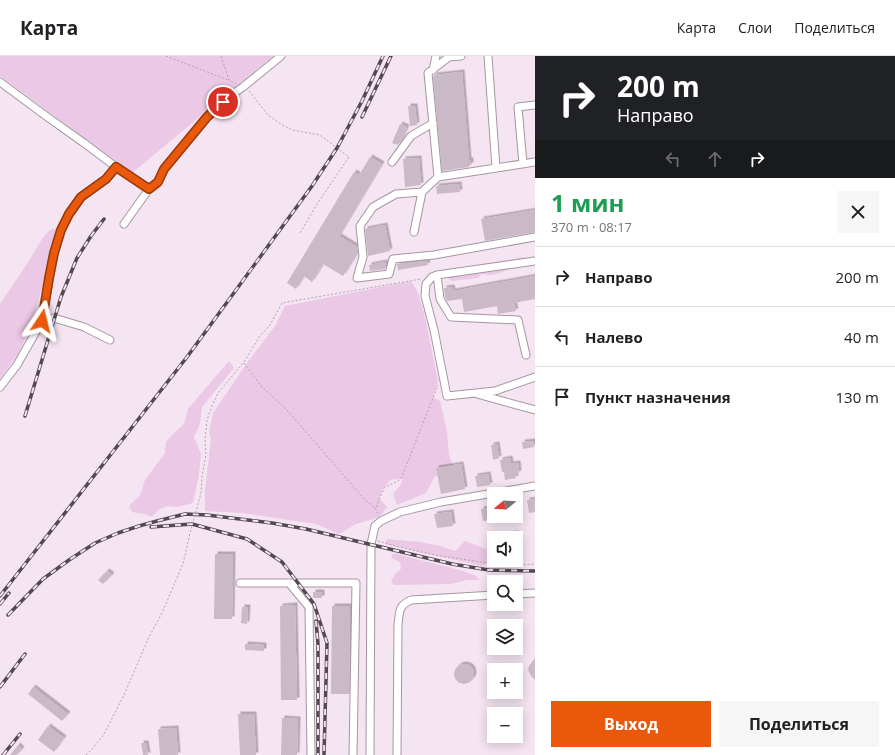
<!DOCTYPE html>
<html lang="ru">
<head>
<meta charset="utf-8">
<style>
	body { margin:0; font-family:"Open Sans",sans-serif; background:#f6f6f6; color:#202124; height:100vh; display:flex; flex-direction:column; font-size:15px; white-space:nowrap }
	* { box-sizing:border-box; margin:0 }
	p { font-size:13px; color:#757577 }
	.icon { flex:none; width:22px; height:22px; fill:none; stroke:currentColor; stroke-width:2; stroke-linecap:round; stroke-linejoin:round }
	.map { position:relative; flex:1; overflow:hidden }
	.details { display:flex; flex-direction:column; background:#fff; width:360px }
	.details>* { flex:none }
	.banner { background:#202124; color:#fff; overflow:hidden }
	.needle { width:26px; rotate:252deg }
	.fabs { position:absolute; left:487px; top:431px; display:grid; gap:8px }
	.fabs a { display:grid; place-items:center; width:36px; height:36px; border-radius:0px; background:#fff; box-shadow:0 2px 10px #0003; font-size:20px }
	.pin { position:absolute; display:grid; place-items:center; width:34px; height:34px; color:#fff; margin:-17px; border:2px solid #fff; border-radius:50%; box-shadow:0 1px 4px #0007 }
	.me { position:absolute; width:44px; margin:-22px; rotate:10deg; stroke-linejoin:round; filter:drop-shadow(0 0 3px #0008) }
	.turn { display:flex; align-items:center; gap:14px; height:84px; padding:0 16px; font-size:18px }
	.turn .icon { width:52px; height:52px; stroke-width:2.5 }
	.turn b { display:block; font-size:28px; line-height:34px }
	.lanes { display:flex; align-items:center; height:38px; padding:0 16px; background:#0003; justify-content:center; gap:20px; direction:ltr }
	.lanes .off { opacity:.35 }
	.round { display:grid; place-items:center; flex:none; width:42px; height:42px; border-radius:0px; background:#f6f6f6 }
	.overview { display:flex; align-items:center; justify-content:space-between; height:68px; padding:0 16px }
	h1 { font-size:24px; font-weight:700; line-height:30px; color:#1e9e55 }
	.action { display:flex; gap:8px; margin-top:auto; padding:8px 16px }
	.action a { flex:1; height:46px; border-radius:0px; background:#ea580c; color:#fff; font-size:16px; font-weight:700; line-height:46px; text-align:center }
	.action a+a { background:#f6f6f6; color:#202124 }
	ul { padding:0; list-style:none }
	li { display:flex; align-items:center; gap:12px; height:60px; padding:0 16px; border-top:1px solid #e0e0e0 }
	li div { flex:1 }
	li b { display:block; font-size:15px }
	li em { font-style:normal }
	header { display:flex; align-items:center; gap:24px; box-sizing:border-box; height:56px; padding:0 20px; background:#fff; border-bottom:1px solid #e0e0e0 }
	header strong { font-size:19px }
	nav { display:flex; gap:22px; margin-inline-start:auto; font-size:14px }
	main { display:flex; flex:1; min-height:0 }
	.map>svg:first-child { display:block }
	.green { fill:#ebc8e5 }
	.building { fill:#cabac7; filter:url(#shadow) }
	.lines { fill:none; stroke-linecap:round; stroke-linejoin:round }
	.minor-casing { stroke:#a696a3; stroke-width:9 }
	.path { stroke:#b0a3ae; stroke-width:1; stroke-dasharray:2 2; stroke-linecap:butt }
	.minor { stroke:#fff; stroke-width:7 }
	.rail-casing { stroke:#524951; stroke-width:3.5 }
	.rail { stroke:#f5e4f2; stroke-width:2; stroke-dasharray:6; stroke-linecap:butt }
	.route-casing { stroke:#983908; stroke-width:10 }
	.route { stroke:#ea580c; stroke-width:7 }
</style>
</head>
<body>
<header>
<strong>Карта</strong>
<nav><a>Карта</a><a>Слои</a><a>Поделиться</a></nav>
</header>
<main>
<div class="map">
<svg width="535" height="699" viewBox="0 0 535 699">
	<defs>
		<filter id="shadow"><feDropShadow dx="2.5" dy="-2.5" stdDeviation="0" flood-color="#0004"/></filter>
	</defs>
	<rect width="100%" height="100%" fill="#f5e4f2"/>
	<path class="green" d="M0 0H273L132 117 0 20Z
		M58 172 34 260 20 295 0 323V248L27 208 42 183 50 174Z
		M524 201 527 204 523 209 499 217 492 219 481 218 478 222 452 225 446 221 442 222 439 220 455 215 463 212Z
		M411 225 418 237 425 261 438 325 433 341 440 345 447 375 449 399 453 410 447 418 435 420 426 437 397 449 393 438 400 430 403 422 390 424 383 433 379 442 387 451 380 461 356 468 339 478 316 468 242 457 205 455V434L211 383 209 376 213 357 247 307 275 270 285 250Z
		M229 305 234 312 202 351 200 368 194 381 201 398 199 418 193 447 177 451 168 450 160 453 151 461 145 458 132 456 129 450 140 439 145 424 165 397 166 386 172 379 184 368 188 353Z
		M387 483 420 486 440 490 455 495 465 485 488 494H494V503L482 510C449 503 417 495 385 488Z
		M393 497 463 515 476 520 479 524H467L450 528 394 529 391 526 395 518 401 513 400 506 391 502Z"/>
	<path class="building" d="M462 16 469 104H471V109H469V111L442 115 433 21H434V19Z
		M408 50H415L417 69 410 70Z
		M400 68 407 71 401 85 398 89 392 87Z
		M370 101 382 108 339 180 357 191 358 196 343 220 323 208 312 226 304 220 296 233 287 227 354 116 359 119Z
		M419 102 421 129 405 131 403 103Z
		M459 128 460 136 437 138 436 130Z
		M535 154V176L485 185 481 163Z
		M385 169 390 195 368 200 365 173Z
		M427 205 428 209 398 214 397 208Z
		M385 206 386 210 385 213 370 215 369 209Z
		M535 220V243L514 247 516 255 498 258 497 250 464 256 462 243 447 245 445 241 444 232 452 231 453 235Z
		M533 385 534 391 523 393 522 386Z
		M497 388 499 402 493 404 491 389Z
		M510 402 511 408 518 407 519 417 515 418 516 422 505 424 504 416H502L500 404Z
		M461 408 465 433 441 438 436 412Z
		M488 418 490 429 477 431 475 420Z
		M535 443V456L529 457 527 444Z
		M494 451V463L483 465 481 453Z
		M451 456 453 470 437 472 434 458Z
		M516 477 517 482H500L499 479Z
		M215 498H233L232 563H214Z
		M107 515 112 519 103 528 98 524Z
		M313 536H322V542H313Z
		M295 549 297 644H281L280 550Z
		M332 550H350L349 638H331Z
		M242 551H248L247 568 241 567Z
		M245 588 264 589V595L245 594Z
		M535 602V624L531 620 528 614 529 610Z
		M454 618a10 10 0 1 1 20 0a10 10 0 1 1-20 0Z
		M33 631 68 658 62 665 28 638Z
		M238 658H254L256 699H240Z
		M282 662 298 663 297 699H281Z
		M48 670 64 682 54 696 38 684Z
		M176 672 178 699H160L158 673Z
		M141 687H146L148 699H143Z
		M18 689 22 693 17 699H10Z"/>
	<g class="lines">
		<g class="minor-casing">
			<path id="minor" d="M488 0 496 112
				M433 14 436 0
				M0 26 46 60 84 87 116 111 149 133
				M392 106 411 80 433 67
				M523 108 518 51 535 49
				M438 121 428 17 449 1 461 0
				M422 136 396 138 373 151 360 170 363 201 357 222 389 218 393 203 434 199 535 181
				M124 168 149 133 158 126 164 113 207 61 223 45 243 31 281 0
				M414 176 422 136 438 121 535 106
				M535 205 437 219 432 221 426 228 425 240 434 274 447 340 495 335 535 321
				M437 219 440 243 451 261 518 264 526 299
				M42 265 54 262 84 271 110 284
				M0 331 17 309 42 265 54 197 61 174 69 157 81 141 106 123 116 111
				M477 338 535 354
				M240 527H356L353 699
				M289 527 309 551 311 699
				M516 538 535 537
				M370 699 371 488 375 470 381 465 400 456 441 446 535 430
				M397 699 398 568C400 555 398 550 411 544L494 539"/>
		</g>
		<path class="path" d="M166 0 228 24
			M221 0 229 24 236 28
			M249 35 269 60 281 68 292 74 320 79 349 101 317 148 300 177
			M244 307 262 331 286 353 365 444 375 452 378 458
			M376 451 384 432 401 423 438 329
			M378 485 403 492 435 499 494 508 520 509 535 508
			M86 699 90 695 103 680 124 639 149 581 162 557 183 508 190 477 201 437 202 421 206 398 205 384 207 364 212 350 218 337 244 306 260 280 270 269 282 247 421 223"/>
		<use href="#minor" class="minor"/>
		<g class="rail-casing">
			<path id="rail" d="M362 61 391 0
				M25 360 61 241 77 202 91 180 104 163
				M151 471 192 468 247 483 282 506 314 548 327 587 324 699
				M0 540 187 301 312 130 337 92 362 45 383 0
				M0 548 9 537
				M8 559 43 523 69 504 95 487 118 477 139 470 157 465 185 458 207 459 272 467 306 473 452 508 489 514 535 515
				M316 565 318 588V699
				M0 631 25 598
				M3 699 20 678"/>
		</g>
		<use href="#rail" class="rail"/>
	</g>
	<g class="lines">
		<g class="route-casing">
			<path id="route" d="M42 265 49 222 54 197 61 174 69 158 81 141 106 123 116 111 149 133 158 126 164 113 207 61 223 46"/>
		</g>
		<use href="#route" class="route"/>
	</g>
</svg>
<div class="fabs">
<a><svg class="needle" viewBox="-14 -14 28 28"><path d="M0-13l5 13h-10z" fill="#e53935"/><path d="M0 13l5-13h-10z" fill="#757577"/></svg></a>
<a><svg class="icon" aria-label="sound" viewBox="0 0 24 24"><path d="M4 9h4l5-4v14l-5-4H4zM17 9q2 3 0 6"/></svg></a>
<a><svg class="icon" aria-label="search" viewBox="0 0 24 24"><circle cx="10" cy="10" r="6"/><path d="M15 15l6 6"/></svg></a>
<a><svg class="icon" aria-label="layers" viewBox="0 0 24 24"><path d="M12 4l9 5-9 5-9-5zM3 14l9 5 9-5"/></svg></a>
<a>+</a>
<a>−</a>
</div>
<div class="pin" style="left:223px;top:46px;background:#d93025"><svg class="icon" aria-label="arrive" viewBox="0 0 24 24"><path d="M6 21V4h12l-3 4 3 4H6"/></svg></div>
<svg class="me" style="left:42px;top:265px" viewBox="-20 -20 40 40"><path d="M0-17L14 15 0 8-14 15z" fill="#ea580c" stroke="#fff" stroke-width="4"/></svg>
</div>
<section class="details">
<div class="banner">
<div class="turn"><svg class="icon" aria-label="right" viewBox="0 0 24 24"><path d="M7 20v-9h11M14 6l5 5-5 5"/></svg><div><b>200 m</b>Направо</div></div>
<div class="lanes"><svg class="icon off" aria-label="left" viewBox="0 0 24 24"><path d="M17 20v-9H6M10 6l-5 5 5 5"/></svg><svg class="icon off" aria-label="ahead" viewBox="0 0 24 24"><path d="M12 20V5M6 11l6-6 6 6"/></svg><svg class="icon" aria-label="right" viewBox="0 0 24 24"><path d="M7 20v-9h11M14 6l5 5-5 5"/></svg></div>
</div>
<div class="overview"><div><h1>1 мин</h1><p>370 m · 08:17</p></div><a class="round"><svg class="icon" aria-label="close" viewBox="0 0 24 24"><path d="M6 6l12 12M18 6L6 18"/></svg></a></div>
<ul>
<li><svg class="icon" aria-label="right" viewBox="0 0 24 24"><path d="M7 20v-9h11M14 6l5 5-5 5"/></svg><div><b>Направо</b></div><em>200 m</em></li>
<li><svg class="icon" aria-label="left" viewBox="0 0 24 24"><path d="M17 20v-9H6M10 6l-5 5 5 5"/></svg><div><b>Налево</b></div><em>40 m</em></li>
<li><svg class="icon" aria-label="arrive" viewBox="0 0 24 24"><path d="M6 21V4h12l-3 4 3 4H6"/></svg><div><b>Пункт назначения</b></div><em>130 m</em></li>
</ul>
<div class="action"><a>Выход</a><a>Поделиться</a></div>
</section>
</main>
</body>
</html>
